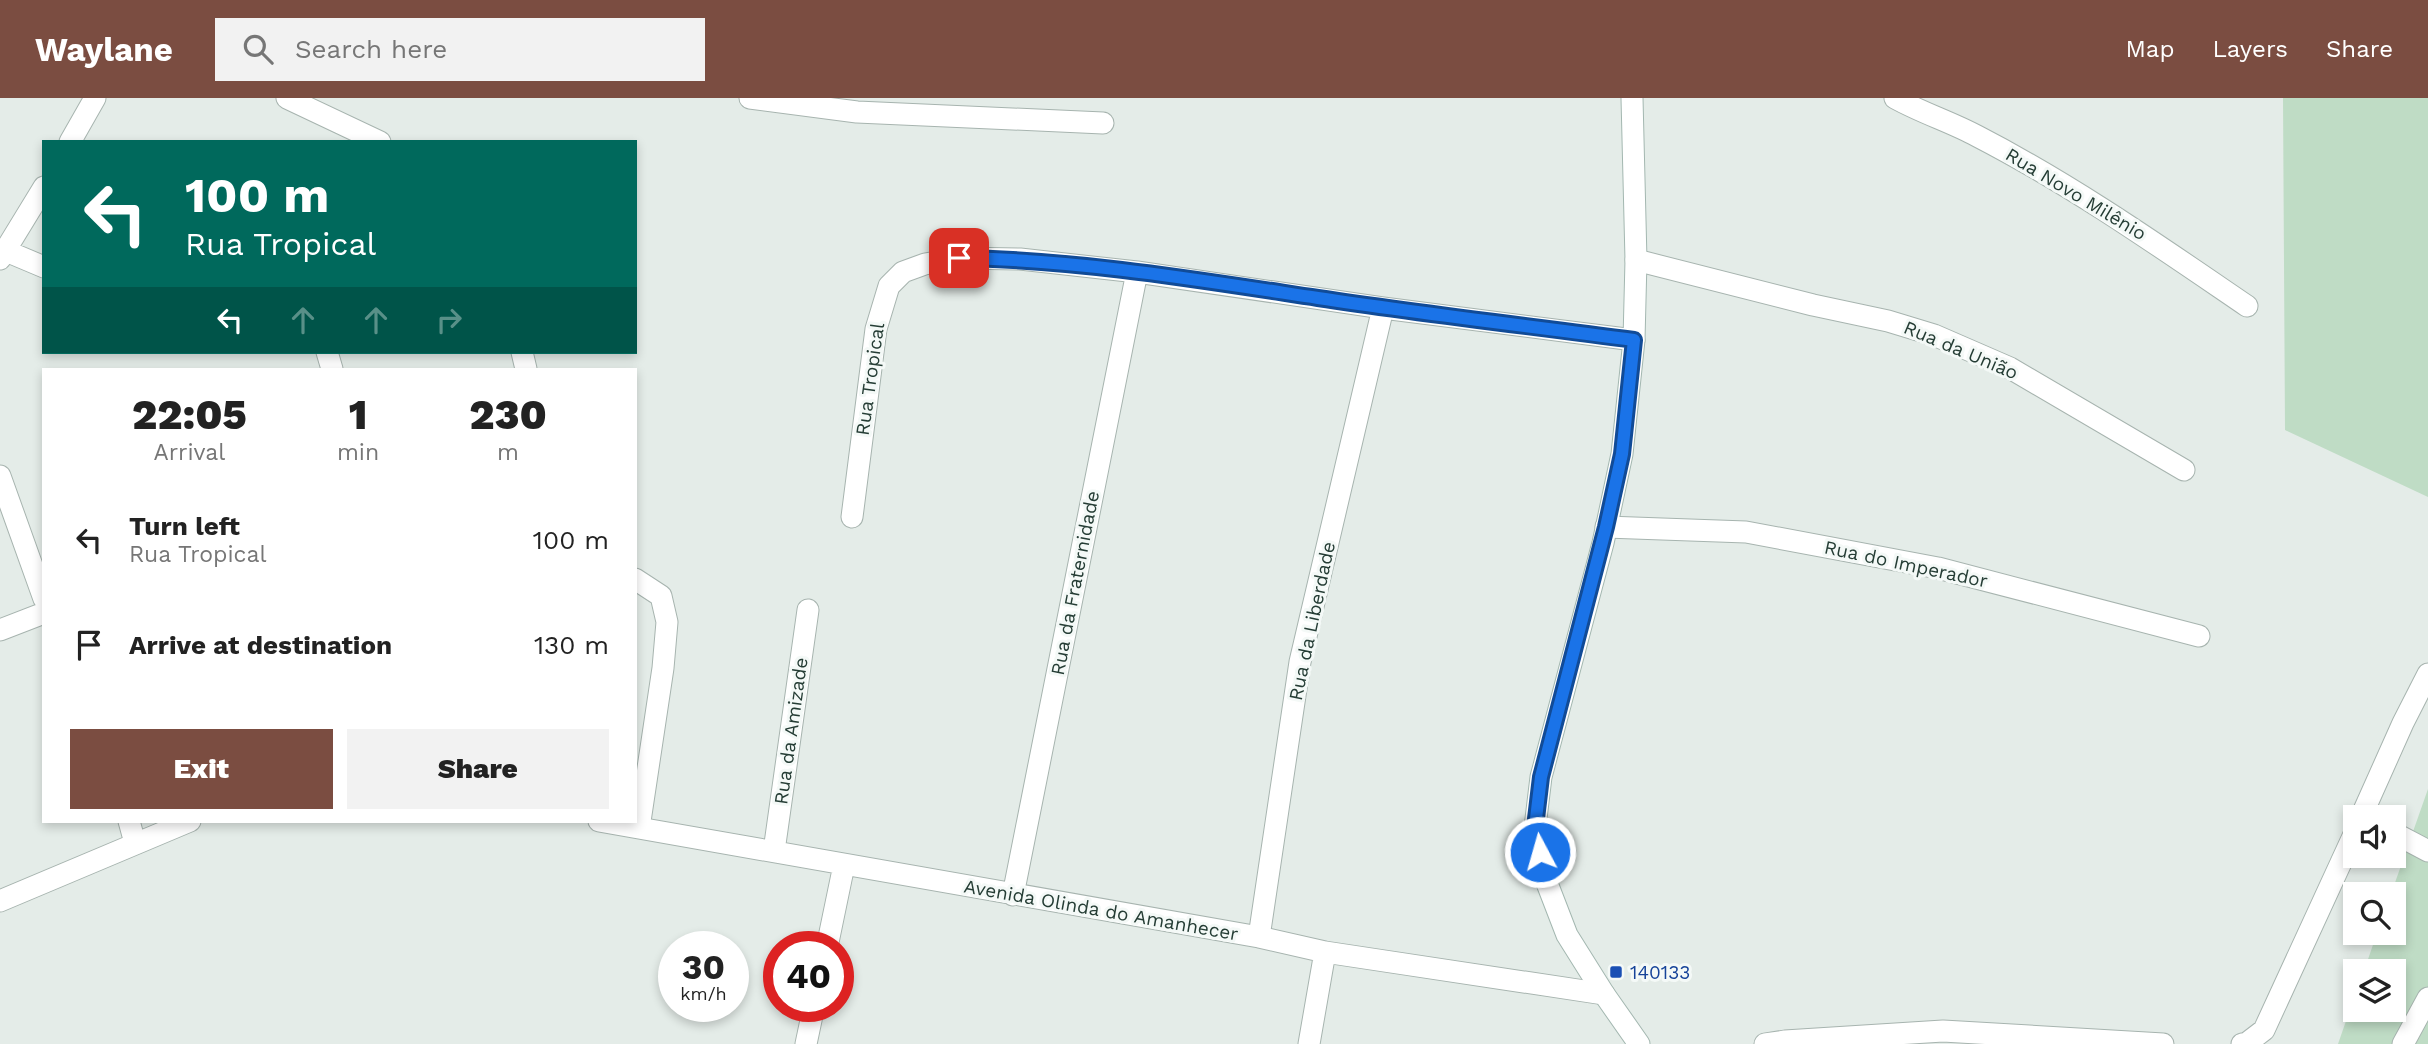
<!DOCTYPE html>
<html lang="en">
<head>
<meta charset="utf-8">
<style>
	body { margin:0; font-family:"Work Sans",sans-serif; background:#f2f2f2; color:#222; height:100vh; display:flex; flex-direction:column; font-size:26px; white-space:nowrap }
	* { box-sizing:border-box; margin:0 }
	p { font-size:23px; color:#767676 }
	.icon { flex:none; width:38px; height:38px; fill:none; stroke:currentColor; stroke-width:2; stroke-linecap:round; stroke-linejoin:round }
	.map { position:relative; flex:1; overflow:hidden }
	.panel { position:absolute; left:42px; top:270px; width:595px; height:455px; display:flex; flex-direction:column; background:#fff; border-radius:0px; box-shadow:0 4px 10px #0003 }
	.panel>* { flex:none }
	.hud { position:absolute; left:42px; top:42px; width:595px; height:214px; border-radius:0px; box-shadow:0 4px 10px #0003; background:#00695c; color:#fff; overflow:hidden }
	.controls { position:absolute; left:2343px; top:707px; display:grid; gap:14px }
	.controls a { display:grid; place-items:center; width:63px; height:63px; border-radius:0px; background:#fff; box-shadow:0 4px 10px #0003; font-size:35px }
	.speed { position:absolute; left:658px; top:833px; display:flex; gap:14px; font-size:35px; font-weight:700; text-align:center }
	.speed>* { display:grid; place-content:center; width:91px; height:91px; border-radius:50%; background:#fff; box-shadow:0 4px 10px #0003; line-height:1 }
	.speed small { font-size:18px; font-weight:400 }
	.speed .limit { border:10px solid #d22; background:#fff; color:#111 }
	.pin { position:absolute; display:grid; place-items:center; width:60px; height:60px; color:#fff; margin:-30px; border-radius:14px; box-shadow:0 4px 10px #0006 }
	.me { position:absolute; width:77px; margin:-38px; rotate:354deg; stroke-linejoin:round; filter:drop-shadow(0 0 5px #0008) }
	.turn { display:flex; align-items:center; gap:24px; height:147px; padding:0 28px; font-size:32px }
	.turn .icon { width:91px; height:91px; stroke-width:2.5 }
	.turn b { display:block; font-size:49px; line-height:60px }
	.lanes { display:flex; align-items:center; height:66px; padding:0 28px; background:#0003; justify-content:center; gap:35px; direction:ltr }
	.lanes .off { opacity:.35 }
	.eta { display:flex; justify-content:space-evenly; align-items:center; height:119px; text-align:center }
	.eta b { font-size:42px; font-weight:800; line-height:49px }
	.action { display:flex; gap:14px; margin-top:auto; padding:14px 28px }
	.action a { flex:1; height:80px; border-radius:0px; background:#7b4d41; color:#fff; font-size:28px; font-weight:800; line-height:80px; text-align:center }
	.action a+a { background:#f2f2f2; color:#222 }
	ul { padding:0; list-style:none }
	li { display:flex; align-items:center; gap:21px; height:105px; padding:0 28px }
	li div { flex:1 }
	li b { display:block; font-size:26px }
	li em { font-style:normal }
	header { display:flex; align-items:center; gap:42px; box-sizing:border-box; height:98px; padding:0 35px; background:#7b4d41; color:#fff }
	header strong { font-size:33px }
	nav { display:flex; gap:38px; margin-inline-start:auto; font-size:24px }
	.search { width:490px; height:63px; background:#f2f2f2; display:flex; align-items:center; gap:18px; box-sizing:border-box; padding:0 24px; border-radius:0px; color:#767676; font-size:26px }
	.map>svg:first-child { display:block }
	.green { fill:#bfdcc5 }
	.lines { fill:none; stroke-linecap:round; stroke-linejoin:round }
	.street-casing { stroke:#a7b4af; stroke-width:23 }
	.secondary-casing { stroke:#a3b7b0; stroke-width:23 }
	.street { stroke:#fff; stroke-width:21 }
	.secondary { stroke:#fff; stroke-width:21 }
	.route-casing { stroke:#114b97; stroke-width:18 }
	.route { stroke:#1a73e8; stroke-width:12 }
	.transit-dot { fill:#1a4fb4; stroke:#f4f9f7; stroke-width:2.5 }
	.labels { text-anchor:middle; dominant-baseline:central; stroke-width:6; stroke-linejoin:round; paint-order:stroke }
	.street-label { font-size:19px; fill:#253d35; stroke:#f4f9f7 }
	.transit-label { font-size:19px; fill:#164399; stroke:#f4f9f7; text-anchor:start }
</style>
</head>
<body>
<header>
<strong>Waylane</strong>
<div class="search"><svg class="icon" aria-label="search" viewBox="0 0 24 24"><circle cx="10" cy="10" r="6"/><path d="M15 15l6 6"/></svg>Search here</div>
<nav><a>Map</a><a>Layers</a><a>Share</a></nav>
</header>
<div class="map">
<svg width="2428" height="946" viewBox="0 0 2428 946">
	<rect width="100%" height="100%" fill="#e4ece8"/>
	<path class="green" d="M2283 0H2428V399L2285 332Z
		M2428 691V946H2338L2355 897 2356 912H2394V873H2364L2377 835H2394V796H2391Z"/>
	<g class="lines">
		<g class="street-casing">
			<path id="street" d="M287 0 380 44
				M750 0 857 14 1103 25
				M1895 0C1922 15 1951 24 1977 38 2072 87 2159 148 2247 208
				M70 44 95 0
				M6 153 44 169
				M0 161 44 89
				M1636 162 1813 207 1888 223 1934 237 2010 270 2184 372
				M327 254 332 271
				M522 254 526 271
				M0 378 44 501
				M852 419 876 231 889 188 903 174 925 166 959 160 1020 161 1137 174 1383 210 1634 242
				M1606 429 1746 434 1938 470 2199 538
				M635 481 661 498 667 524 663 570 639 730
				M0 532 44 515
				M2361 719 2403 625 2428 576
				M129 723 135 745
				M599 723 1259 839 1325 854 1604 896
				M2394 735 2428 753
				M774 753 808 512
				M1013 797 1137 174
				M0 803 190 723
				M1259 839 1300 564 1383 210
				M827 849 844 767
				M806 946 814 908
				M1309 946 1325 854
				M1765 946 1785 943 1943 933 2163 946
				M2242 946 2247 945 2264 932 2356 732
				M2403 946 2428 900"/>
		</g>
		<g class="secondary-casing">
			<path id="secondary" d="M1632 0 1636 162 1634 242 1622 356 1603 445 1541 679 1535 729 1545 780 1567 837 1604 896 1639 946"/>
		</g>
		<use href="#street" class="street"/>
		<use href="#secondary" class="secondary"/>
	</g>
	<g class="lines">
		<g class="route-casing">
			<path id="route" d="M959 160C1080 162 1199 182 1318 200 1423 216 1529 228 1634 242L1622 356 1606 429 1541 679 1535 729 1540 754"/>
		</g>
		<use href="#route" class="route"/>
	</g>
	<rect class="transit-dot" x="1609" y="867" width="14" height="14" rx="3.5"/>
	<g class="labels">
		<g class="street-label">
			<text transform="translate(2076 96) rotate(31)">Rua Novo Milênio</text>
			<text transform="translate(1961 252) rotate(23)">Rua da União</text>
			<text transform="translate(870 281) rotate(-82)">Rua Tropical</text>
			<text transform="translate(1906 466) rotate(12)">Rua do Imperador</text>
			<text transform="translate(1075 485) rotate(-79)">Rua da Fraternidade</text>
			<text transform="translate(1312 523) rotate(-78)">Rua da Liberdade</text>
			<text transform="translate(791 633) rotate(-82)">Rua da Amizade</text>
			<text transform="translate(1101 812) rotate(10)">Avenida Olinda do Amanhecer</text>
		</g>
		<g class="transit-label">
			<text x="1630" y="874">140133</text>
		</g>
	</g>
</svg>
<div class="controls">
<a><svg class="icon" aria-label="sound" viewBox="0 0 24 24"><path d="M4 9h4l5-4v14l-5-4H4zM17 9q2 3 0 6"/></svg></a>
<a><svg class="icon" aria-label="search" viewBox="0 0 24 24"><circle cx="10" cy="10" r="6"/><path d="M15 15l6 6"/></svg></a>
<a><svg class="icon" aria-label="layers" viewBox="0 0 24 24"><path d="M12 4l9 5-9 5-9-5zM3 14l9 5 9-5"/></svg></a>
</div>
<div class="speed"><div>30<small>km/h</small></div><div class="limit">40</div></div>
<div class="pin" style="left:959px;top:160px;background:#d93025"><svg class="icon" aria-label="arrive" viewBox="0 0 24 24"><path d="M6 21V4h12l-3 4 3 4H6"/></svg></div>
<svg class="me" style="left:1540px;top:754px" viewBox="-20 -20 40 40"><circle r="17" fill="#1a73e8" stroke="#fff" stroke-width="3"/><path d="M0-11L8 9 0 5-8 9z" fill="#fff"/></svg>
<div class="hud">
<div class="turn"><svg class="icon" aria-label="left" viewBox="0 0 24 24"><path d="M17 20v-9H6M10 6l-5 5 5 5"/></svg><div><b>100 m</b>Rua Tropical</div></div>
<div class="lanes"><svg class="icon" aria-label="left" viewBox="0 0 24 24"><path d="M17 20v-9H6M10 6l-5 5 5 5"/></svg><svg class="icon off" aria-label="ahead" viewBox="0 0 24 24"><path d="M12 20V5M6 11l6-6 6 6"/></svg><svg class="icon off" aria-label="ahead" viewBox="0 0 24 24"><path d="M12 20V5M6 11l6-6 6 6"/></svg><svg class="icon off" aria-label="right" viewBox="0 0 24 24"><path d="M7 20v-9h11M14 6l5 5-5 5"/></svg></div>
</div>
<section class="panel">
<div class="eta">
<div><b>22:05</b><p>Arrival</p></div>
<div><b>1</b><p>min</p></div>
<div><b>230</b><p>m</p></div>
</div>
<ul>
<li><svg class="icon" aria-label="left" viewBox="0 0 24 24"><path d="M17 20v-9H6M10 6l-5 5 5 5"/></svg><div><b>Turn left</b><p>Rua Tropical</p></div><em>100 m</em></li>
<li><svg class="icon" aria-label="arrive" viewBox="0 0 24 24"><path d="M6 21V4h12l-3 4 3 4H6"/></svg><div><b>Arrive at destination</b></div><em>130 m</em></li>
</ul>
<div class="action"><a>Exit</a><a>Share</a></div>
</section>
</div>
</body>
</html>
